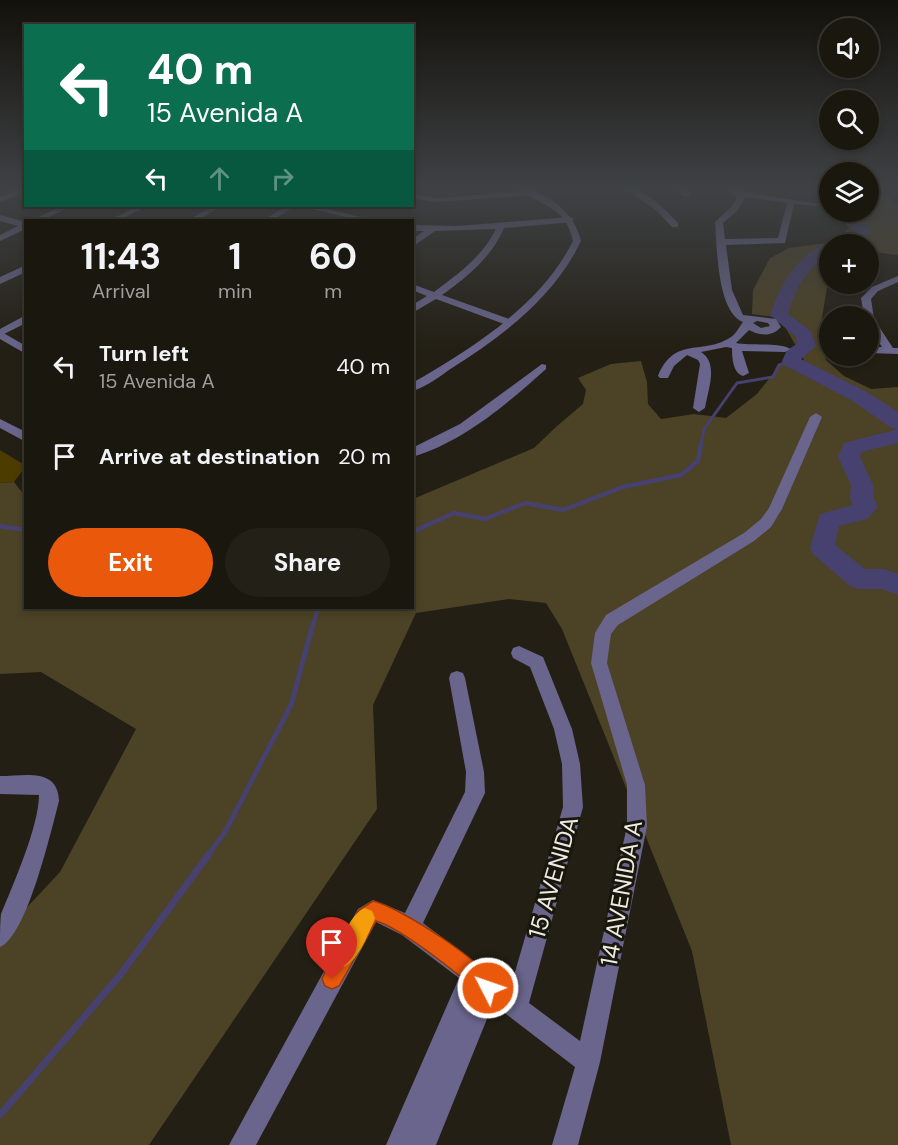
<!DOCTYPE html>
<html lang="en">
<head>
<meta charset="utf-8">
<style>
	body { margin:0; font-family:"DM Sans",sans-serif; background:#232018; color:#f1f3f6; height:100vh; display:flex; flex-direction:column; font-size:22px; white-space:nowrap }
	* { box-sizing:border-box; margin:0 }
	p { font-size:20px; color:#9f9f9e }
	.icon { flex:none; width:33px; height:33px; fill:none; stroke:currentColor; stroke-width:2; stroke-linecap:round; stroke-linejoin:round }
	.map { position:relative; flex:1; overflow:hidden }
	.details { position:absolute; left:24px; top:219px; width:390px; height:390px; display:flex; flex-direction:column; background:#1a170f; border-radius:0px; box-shadow:0 3px 9px #0003,0 0 0 2px #38362f }
	.details>* { flex:none }
	.guide { position:absolute; left:24px; top:24px; width:390px; height:183px; border-radius:0px; box-shadow:0 3px 9px #0003,0 0 0 2px #38362f; background:#0b6e4f; color:#fff; overflow:hidden }
	.tools { position:absolute; left:819px; top:18px; display:grid; gap:12px }
	.tools a { display:grid; place-items:center; width:60px; height:60px; border-radius:50%; background:#1a170f; box-shadow:0 3px 9px #0003,0 0 0 2px #38362f; font-size:30px }
	.pin { position:absolute; display:grid; place-items:center; width:51px; height:51px; color:#fff; margin:-62px -26px; border-radius:50% 50% 50% 0; rotate:-45deg; box-shadow:0 0 6px #0007 }
	.pin .icon { rotate:45deg }
	.me { position:absolute; width:66px; margin:-33px; rotate:311deg; stroke-linejoin:round; filter:drop-shadow(0 0 4px #0008) }
	.turn { display:flex; align-items:center; gap:21px; height:126px; padding:0 24px; font-size:27px }
	.turn .icon { width:78px; height:78px; stroke-width:2.5 }
	.turn b { display:block; font-size:42px; line-height:51px }
	.lanes { display:flex; align-items:center; height:57px; padding:0 24px; background:#0003; justify-content:center; gap:30px; direction:ltr }
	.lanes .off { opacity:.35 }
	.eta { display:flex; justify-content:space-evenly; align-items:center; height:102px; text-align:center }
	.eta b { font-size:36px; font-weight:700; line-height:42px }
	.cta { display:flex; gap:12px; margin-top:auto; padding:12px 24px }
	.cta a { flex:1; height:69px; border-radius:36px; background:#ea580c; color:#fff; font-size:24px; font-weight:700; line-height:69px; text-align:center }
	.cta a+a { background:#232018; color:#f1f3f6 }
	ul { padding:0; list-style:none }
	li { display:flex; align-items:center; gap:18px; height:90px; padding:0 24px }
	li div { flex:1 }
	li b { display:block; font-size:22px }
	li em { font-style:normal }
	.map>svg:first-child { display:block }
	.green { fill:#4c4225 }
	.lines { fill:none; stroke-linecap:round; stroke-linejoin:round }
	.stream-far3 { stroke:#47416f; stroke-width:3 }
	.stream-far2 { stroke:#47416f; stroke-width:4.5 }
	.stream-far1 { stroke:#47416f; stroke-width:5 }
	.stream { stroke:#47416f; stroke-width:7 }
	.river { fill:#47416f; fill-rule:evenodd }
	.building { fill:#4c3c00 }
	.minor { fill:#69658c; fill-rule:evenodd }
	.tertiary { fill:#69658c; fill-rule:evenodd }
	.route { fill:#ea580c; stroke:#983908; stroke-width:1.5 }
	.slow { fill:#f59e0b }
	.labels { text-anchor:middle; dominant-baseline:central; stroke-width:6; stroke-linejoin:round; paint-order:stroke }
	.near-street-label { font-size:24px; fill:#eeebe4; stroke:#19160b }
</style>
</head>
<body>
<div class="map">
<svg width="898" height="1145" viewBox="0 0 898 1145">
	<rect width="100%" height="100%" fill="#231f14"/>
	<path class="green" d="M869 189 878 191 898 204V255L874 252 869 253 868 244H830L829 275 820 330 826 360 844 376 871 389 898 387V1145H731L692 951 562 629 546 603 509 599 416 613 373 705 377 809 149 1145H0V936L60 872 136 729 41 672 0 674V483L14 482 25 496 26 608H412L413 499 534 448 557 426 583 404 586 390 578 378 611 364 641 361 647 382 648 404 661 419 694 414 726 418 757 394 779 366 804 360 785 327 774 317 752 314 753 290 770 258 789 248 834 242 849 228 841 218 859 212H868Z"/>
	<g class="lines">
		<path class="stream-far3" d="M701 445 704 429 737 383 773 377 779 365 791 361"/>
		<path class="stream-far2" d="M0 526 26 530
			M412 532 454 513 485 519 525 503 563 510 623 487 681 475 698 461 701 444
			M313 626 318 608"/>
		<path class="stream-far1" d="M208 855 225 832 291 705 313 624"/>
		<path class="stream" d="M0 1115 121 974 209 854"/>
		<path class="river" d="M844 212H858L857 216 870 231C865 249 844 244 830 244V254C806 269 796 287 788 314L811 331 816 346 801 359 867 392 898 412V443L861 452 860 457 873 485 874 499 878 507 867 519 839 526 835 545 865 569H885L898 574V595L882 589H859L850 586 813 554 810 548 820 514 853 505 850 499 851 485 838 457 844 443 898 429 891 428 853 401 784 365 782 361 787 350 797 344 796 337 770 315C780 286 795 257 824 244 834 240 845 239 855 233L843 217Z"/>
	</g>
	<path class="building" d="M0 450 26 466 14 482 0 483Z"/>
	<g class="lines">
		<path class="minor" d="M19 189H26V192L0 202V197Z
			M626 189C646 189 665 209 678 223V227H672L657 211Z
			M677 189H685L691 195 684 197Z
			M726 189H741L743 192 819 204 815 206 794 204 785 243 726 245 732 290 743 315 776 319 781 327C772 337 760 336 749 330L736 343C750 346 782 342 790 349L785 352 742 351 749 373 743 376C733 373 732 358 732 348L726 347 701 352C719 363 708 390 705 408L699 412 693 408 700 364 698 360 687 355 674 366 668 378H660L658 376C675 335 703 356 731 337 736 334 739 327 743 322 717 312 717 247 715 222L731 207 737 198ZM745 197 787 203 778 238 725 239 723 223 737 211ZM757 321 768 323 770 326 761 328 753 323Z
			M532 191 536 193 535 195 437 202 412 198V194L437 198Z
			M62 206H72L42 220H32Z
			M138 206H147L120 220H110Z
			M213 206H222L197 220H188Z
			M286 206H295L273 220H264Z
			M298 206H312L374 220H360Z
			M0 215 26 222V229L0 241V235L18 226 0 221Z
			M570 217 573 218V222L504 228C492 257 467 277 442 295L512 320V324H504L436 299 412 313V305L427 296 412 290V284L434 292C458 274 483 256 496 229L435 231 412 247V239L424 231H412V225L458 226Z
			M26 265V272L0 284V277Z
			M898 276V282L878 291 871 299 874 319 893 348H898V354L868 353V347H882L868 326V316H864L861 298 872 287Z
			M26 315V323L0 336V329Z
			M542 364 546 365V369C507 404 463 442 412 457V448L460 424Z
			M816 413 822 417 782 509 771 527 754 541 618 625 611 634 607 663 645 785 647 826 600 1062 578 1145H552L575 1067 493 1004 436 1145H386L459 978 402 935 376 922 256 1145H229L358 909 373 900 405 913 465 792 466 772 449 678 451 673 457 671 463 673 465 678 484 772 485 793 423 923 510 989 563 807 562 764 554 729 530 667 513 658 511 653 513 648 519 646 543 657 572 729 580 764 583 807 529 1003 580 1041 627 826V785L591 663 595 633 606 615 744 533 761 519 769 508 810 417Z
			M0 419 26 432V442L0 428Z
			M0 776C25 776 58 767 59 801 51 831 27 936 0 947 0 937 0 923 1 914 13 885 39 826 39 795L0 794Z"/>
		<path class="tertiary" d="M517 189C546 189 575 213 581 241 555 296 503 336 452 368 440 376 427 387 412 391V383C473 348 541 305 573 241 566 206 541 206 517 189Z
			M0 331 26 346V354L0 339Z"/>
	</g>
	<linearGradient id="sky" x2="0" y2="1"><stop stop-color="#13110b"/><stop offset="0.54" stop-color="#3f4245"/><stop offset="1" stop-color="#3f4245" stop-opacity="0"/></linearGradient>
	<rect width="898" height="349" fill="url(#sky)"/>
	<path class="route" d="M373 901C400 907 488 964 498 988L495 995 488 998C479 994 473 988 466 981 445 964 400 928 376 921L339 986 332 989 325 986 322 979 325 972 359 910Z"/>
	<path class="slow" d="M365 908 372 911 375 918C369 933 358 961 344 967L337 964 334 957C340 942 350 914 365 908Z"/>
	<g class="labels">
		<g class="near-street-label">
			<text transform="translate(553 877) rotate(-74)">15 AVENIDA</text>
			<text transform="translate(621 893) rotate(-80)">14 AVENIDA A</text>
		</g>
	</g>
</svg>
<div class="tools">
<a><svg class="icon" aria-label="sound" viewBox="0 0 24 24"><path d="M4 9h4l5-4v14l-5-4H4zM17 9q2 3 0 6"/></svg></a>
<a><svg class="icon" aria-label="search" viewBox="0 0 24 24"><circle cx="10" cy="10" r="6"/><path d="M15 15l6 6"/></svg></a>
<a><svg class="icon" aria-label="layers" viewBox="0 0 24 24"><path d="M12 4l9 5-9 5-9-5zM3 14l9 5 9-5"/></svg></a>
<a>+</a>
<a>−</a>
</div>
<div class="pin" style="left:332px;top:979px;background:#d93025"><svg class="icon" aria-label="arrive" viewBox="0 0 24 24"><path d="M6 21V4h12l-3 4 3 4H6"/></svg></div>
<svg class="me" style="left:488px;top:988px" viewBox="-20 -20 40 40"><circle r="17" fill="#ea580c" stroke="#fff" stroke-width="3"/><path d="M0-11L8 9 0 5-8 9z" fill="#fff"/></svg>
<div class="guide">
<div class="turn"><svg class="icon" aria-label="left" viewBox="0 0 24 24"><path d="M17 20v-9H6M10 6l-5 5 5 5"/></svg><div><b>40 m</b>15 Avenida A</div></div>
<div class="lanes"><svg class="icon" aria-label="left" viewBox="0 0 24 24"><path d="M17 20v-9H6M10 6l-5 5 5 5"/></svg><svg class="icon off" aria-label="ahead" viewBox="0 0 24 24"><path d="M12 20V5M6 11l6-6 6 6"/></svg><svg class="icon off" aria-label="right" viewBox="0 0 24 24"><path d="M7 20v-9h11M14 6l5 5-5 5"/></svg></div>
</div>
<section class="details">
<div class="eta">
<div><b>11:43</b><p>Arrival</p></div>
<div><b>1</b><p>min</p></div>
<div><b>60</b><p>m</p></div>
</div>
<ul>
<li><svg class="icon" aria-label="left" viewBox="0 0 24 24"><path d="M17 20v-9H6M10 6l-5 5 5 5"/></svg><div><b>Turn left</b><p>15 Avenida A</p></div><em>40 m</em></li>
<li><svg class="icon" aria-label="arrive" viewBox="0 0 24 24"><path d="M6 21V4h12l-3 4 3 4H6"/></svg><div><b>Arrive at destination</b></div><em>20 m</em></li>
</ul>
<div class="cta"><a>Exit</a><a>Share</a></div>
</section>
</div>
</body>
</html>
